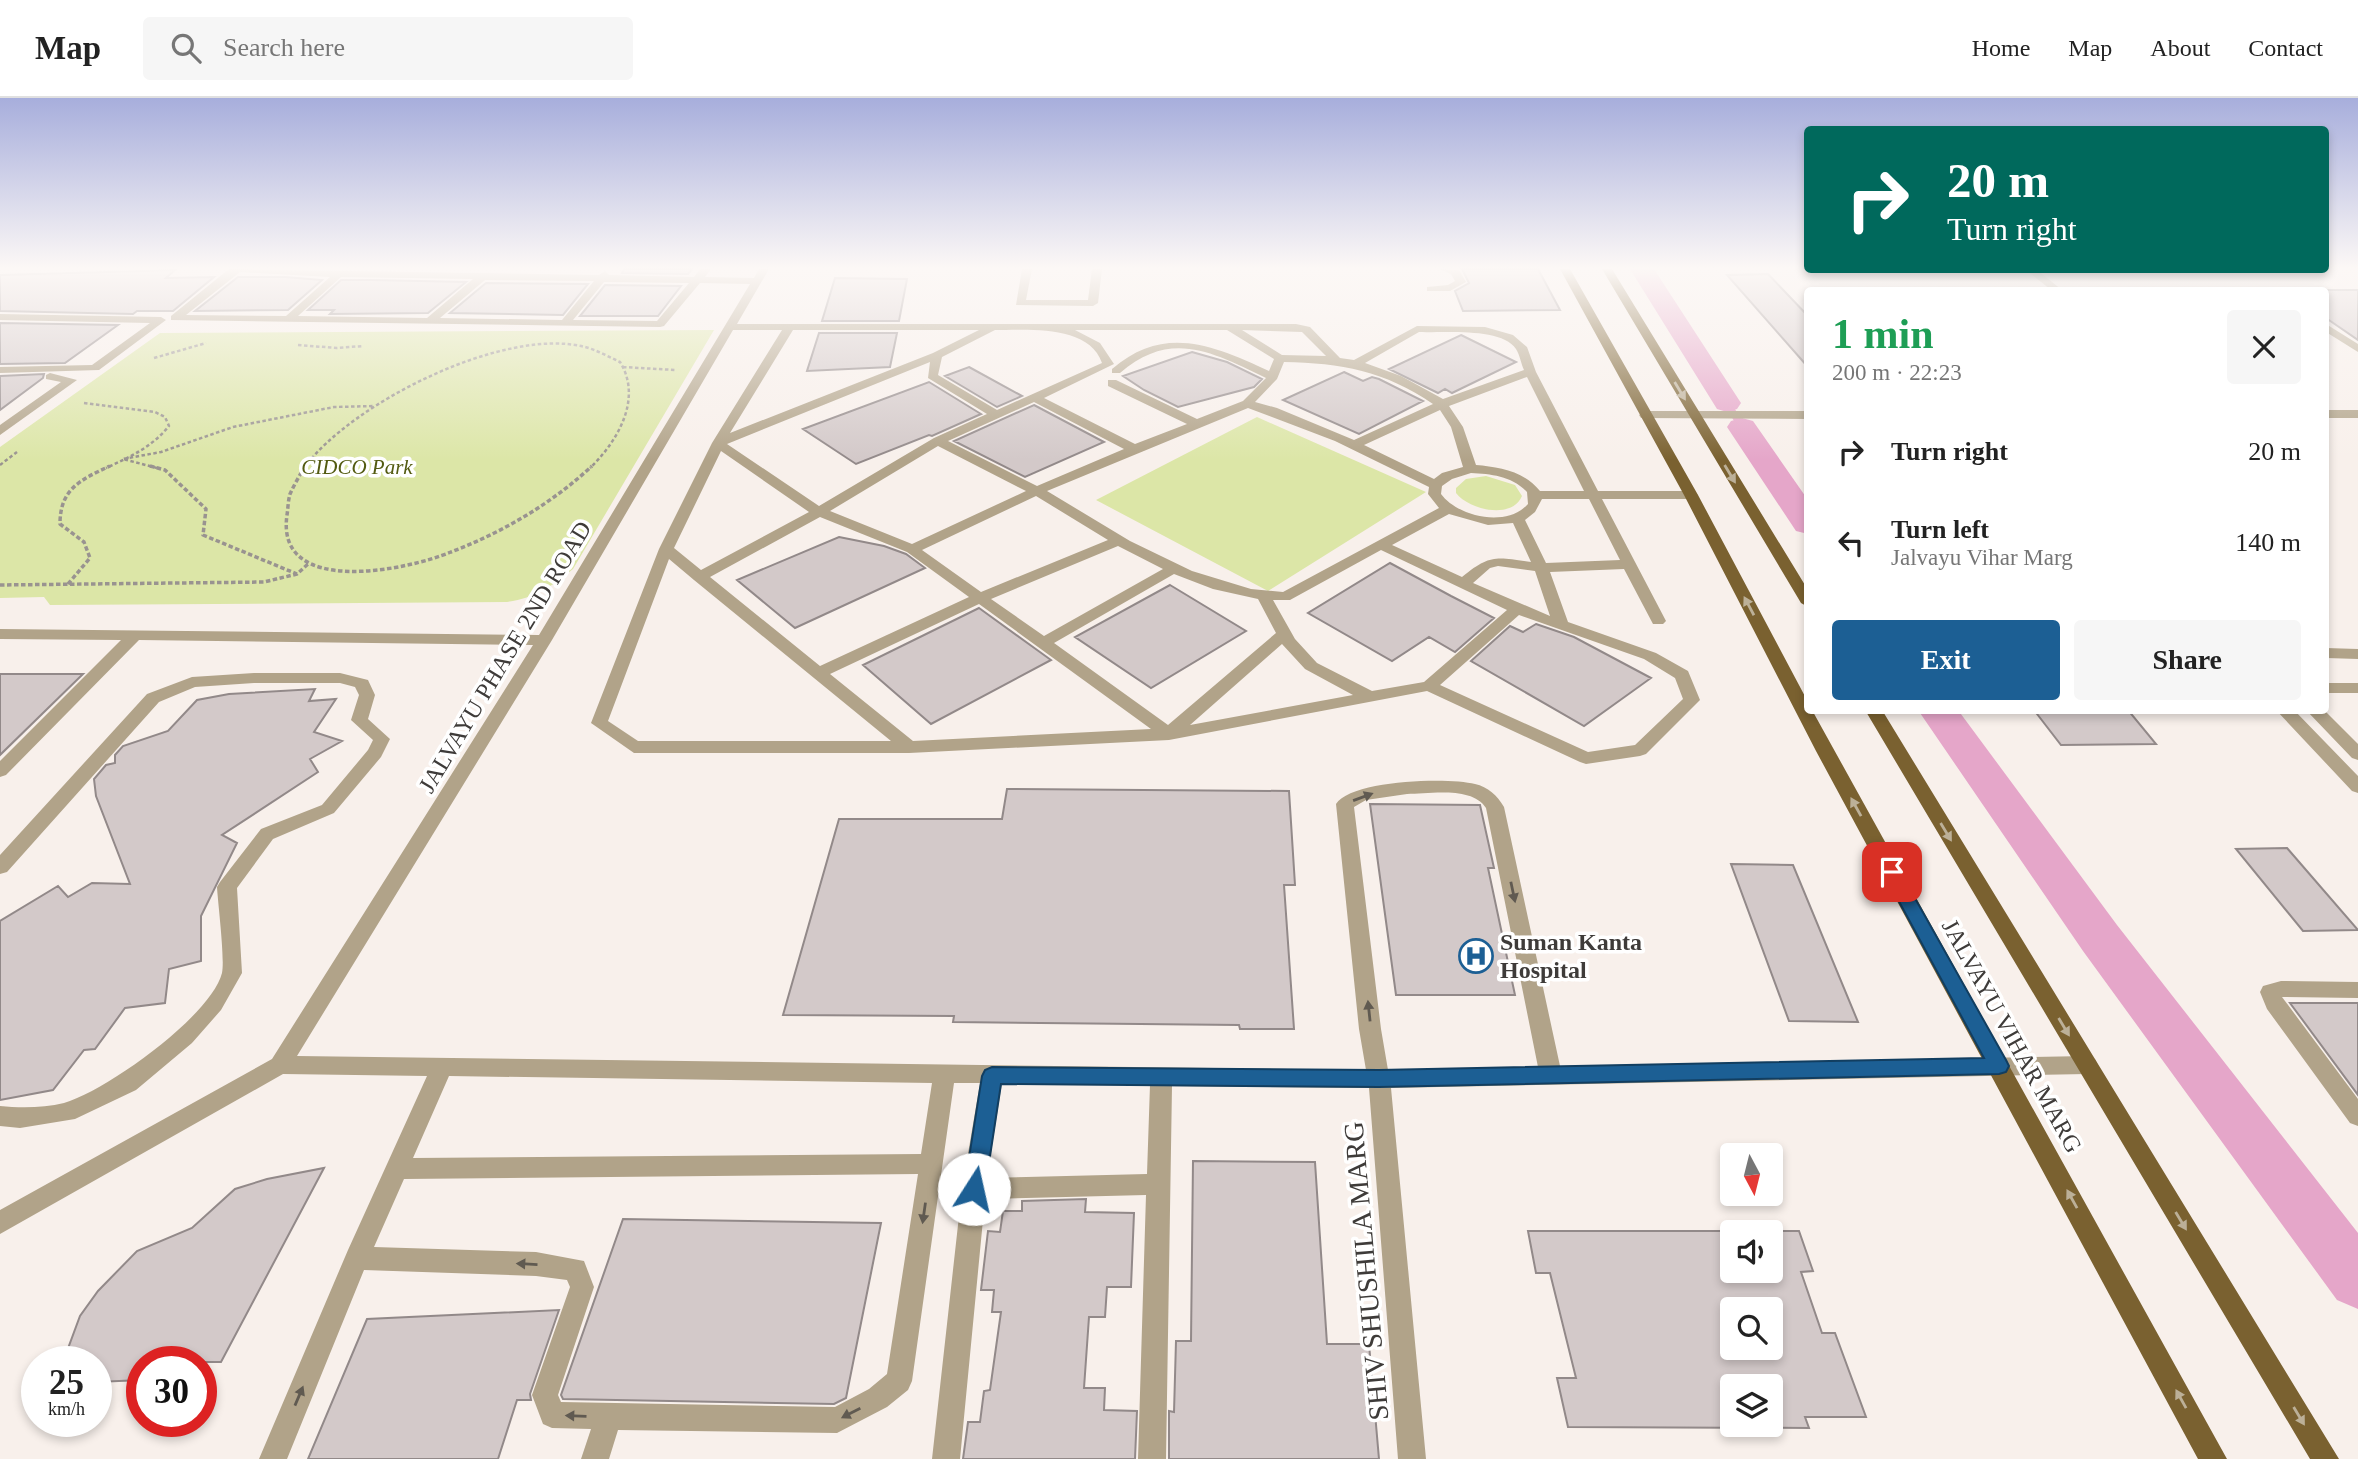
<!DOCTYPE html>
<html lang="en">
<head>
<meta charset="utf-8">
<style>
	body { margin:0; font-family:Georgia,serif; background:#f6f6f6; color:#222; height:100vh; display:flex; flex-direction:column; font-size:26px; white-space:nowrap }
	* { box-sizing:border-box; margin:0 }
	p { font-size:23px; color:#767676 }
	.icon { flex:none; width:38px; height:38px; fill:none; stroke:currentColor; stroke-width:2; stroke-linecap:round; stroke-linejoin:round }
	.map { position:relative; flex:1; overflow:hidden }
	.side { position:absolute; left:1804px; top:189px; width:525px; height:427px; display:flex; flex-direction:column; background:#fff; border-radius:7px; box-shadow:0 4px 10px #0003 }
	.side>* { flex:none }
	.guide { position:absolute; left:1804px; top:28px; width:525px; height:147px; border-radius:7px; box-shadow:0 4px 10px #0003; background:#00695c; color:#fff; overflow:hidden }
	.needle { width:46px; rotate:173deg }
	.controls { position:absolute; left:1720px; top:1045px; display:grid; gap:14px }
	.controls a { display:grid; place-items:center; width:63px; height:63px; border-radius:7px; background:#fff; box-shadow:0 4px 10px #0003; font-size:35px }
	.speed { position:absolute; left:21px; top:1248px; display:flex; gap:14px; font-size:35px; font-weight:700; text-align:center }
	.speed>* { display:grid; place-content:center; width:91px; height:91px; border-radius:50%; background:#fff; box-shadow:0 4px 10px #0003; line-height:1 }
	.speed small { font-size:18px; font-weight:400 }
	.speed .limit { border:10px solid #d22; background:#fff; color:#111 }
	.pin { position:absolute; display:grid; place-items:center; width:60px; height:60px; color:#fff; margin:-30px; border-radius:14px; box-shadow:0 4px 10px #0006 }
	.me { position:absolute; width:77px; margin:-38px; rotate:10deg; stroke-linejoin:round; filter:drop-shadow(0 0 5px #0008) }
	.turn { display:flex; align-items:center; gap:24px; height:147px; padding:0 28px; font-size:32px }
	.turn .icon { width:91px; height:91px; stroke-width:2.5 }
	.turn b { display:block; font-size:49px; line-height:60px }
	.round { display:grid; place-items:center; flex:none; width:74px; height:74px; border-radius:7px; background:#f6f6f6 }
	.head { display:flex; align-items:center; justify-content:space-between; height:119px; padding:0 28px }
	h1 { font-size:42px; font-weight:700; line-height:52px; color:#1e9e55 }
	.button { display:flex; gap:14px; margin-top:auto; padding:14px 28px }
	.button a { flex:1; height:80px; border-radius:7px; background:#1c5f94; color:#fff; font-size:28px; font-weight:700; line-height:80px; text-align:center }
	.button a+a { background:#f6f6f6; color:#222 }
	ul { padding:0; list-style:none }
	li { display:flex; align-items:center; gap:21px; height:91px; padding:0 28px }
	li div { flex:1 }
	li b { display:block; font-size:26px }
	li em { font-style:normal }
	header { display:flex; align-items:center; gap:42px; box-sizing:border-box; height:98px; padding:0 35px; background:#fff; border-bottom:2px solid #e0e0e0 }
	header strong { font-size:33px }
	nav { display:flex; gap:38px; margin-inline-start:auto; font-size:24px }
	.search { width:490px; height:63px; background:#f6f6f6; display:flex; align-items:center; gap:18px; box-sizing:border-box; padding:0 24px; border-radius:7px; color:#767676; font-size:26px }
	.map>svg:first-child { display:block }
	.green { fill:#dce6a7 }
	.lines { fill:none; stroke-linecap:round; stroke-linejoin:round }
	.stream { fill:#e5a6c9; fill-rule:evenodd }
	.canal { fill:#e5a6c9; fill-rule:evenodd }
	.building { fill:#d3c9c9; stroke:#928989; stroke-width:2; fill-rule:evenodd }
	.path-far1 { stroke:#999390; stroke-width:2.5; stroke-dasharray:3.5 2.5; stroke-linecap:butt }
	.path { stroke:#999390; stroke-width:3.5; stroke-dasharray:4.5 2.5; stroke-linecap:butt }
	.minor { fill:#b1a389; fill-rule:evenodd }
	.major { fill:#7a6130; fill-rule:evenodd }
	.oneway { fill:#bcb098 }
	.oneway2 { fill:#605a51 }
	.route { fill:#1c5f94; stroke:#123e60; stroke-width:2 }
	.labels { text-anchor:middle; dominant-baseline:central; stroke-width:7; stroke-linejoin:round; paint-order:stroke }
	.far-park-label { font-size:21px; font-style:italic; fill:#535b11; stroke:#fff }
	.street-label { font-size:24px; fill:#3e3b39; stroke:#fff }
	.poi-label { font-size:24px; font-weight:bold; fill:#3e3b39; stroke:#fff; text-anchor:start }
	.near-street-label { font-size:28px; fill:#3e3b39; stroke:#fff }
</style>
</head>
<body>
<header>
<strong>Map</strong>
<div class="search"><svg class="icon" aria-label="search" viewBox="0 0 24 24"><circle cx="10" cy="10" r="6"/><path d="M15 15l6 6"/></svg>Search here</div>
<nav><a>Home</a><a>Map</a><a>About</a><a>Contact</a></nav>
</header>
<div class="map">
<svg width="2358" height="1361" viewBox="0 0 2358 1361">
	<rect width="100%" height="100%" fill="#f8f0eb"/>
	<path class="green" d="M714 232 573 471C551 489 535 500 507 504L50 507 44 499 0 500V349L160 235Z
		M1257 319 1426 394 1268 493 1096 402Z
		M1486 378 1515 387 1522 398C1512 422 1469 412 1456 395V390L1466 381Z"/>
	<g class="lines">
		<path class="stream" d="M1724 303H1730L1746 329 1745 331H1739L1723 305Z"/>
		<path class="canal" d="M1630 171H1654L1741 305 1737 311 1727 314 1717 311Z
			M1742 320 1753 323 1808 402V436L1796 433 1727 329 1731 323Z
			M1918 612H1958L2117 827 2358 1135V1211L2337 1202 2083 853Z"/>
	</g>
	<path class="building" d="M624 171H692L688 176 622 175Z
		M1538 171 1560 212 1463 213 1455 193 1469 185 1462 171Z
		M175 172 166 180 214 179 173 213H137L133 216 0 213V177Z
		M1768 176 1808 218V269L1727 177Z
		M238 179H285L322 182 288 212 195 213Z
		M835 180 907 181 899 223H822Z
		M341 182H372L466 184 428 215 330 216 334 212H308Z
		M486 185 588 186 563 217 450 215Z
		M605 187 681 188 658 218H580Z
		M2326 192H2358V242L2326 220Z
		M0 225 118 227 65 265 0 266Z
		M819 235H897L890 269 807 273Z
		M1461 237 1516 264 1452 295 1445 291 1438 295 1389 271Z
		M1192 254 1227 264 1262 281 1254 289 1178 309 1144 292 1123 278Z
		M969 269 1022 298 997 309 945 278Z
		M1344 274 1363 283 1372 279 1379 281 1423 303 1359 336 1283 302Z
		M44 276 43 280 0 312V278Z
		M929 284 981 316 932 338 929 337 856 366 803 331Z
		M1034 307 1104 344 1025 379 954 343Z
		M839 439 884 448 906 456 925 470 795 530 737 482Z
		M1390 465 1451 498 1494 520 1455 554 1429 539 1392 563 1308 515Z
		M1170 487 1246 533 1151 590 1075 539Z
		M979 510 1051 562 931 626 863 567Z
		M1536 526 1574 539 1651 580 1584 628 1471 563 1510 528 1523 534Z
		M0 576H83L0 657Z
		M315 591 309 603 336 601 314 634 342 643 310 661 318 674 222 737 237 745 201 818V863L169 871 165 905 125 910 95 951 84 952 53 992 0 1002V823L58 788 68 799 92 785 130 786 96 698 94 681 106 667 115 665V657L123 648 168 633 197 602 229 596Z
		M2034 612H2128L2156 646 2061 647Z
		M1007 691 1289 693 1295 787H1284L1294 931H1240L1239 927 953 924 954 918 783 917 839 721H1002Z
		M1370 706 1480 707 1494 770H1488L1515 897H1396Z
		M2287 750 2358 832 2303 833 2236 751Z
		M1731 766 1793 767 1858 924 1789 923Z
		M2290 905H2358V997Z
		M1193 1063 1315 1064 1327 1246H1369L1379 1361H1169V1313L1174 1314 1176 1243H1191Z
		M324 1070 221 1264H142V1282L96 1284V1264H63L80 1218 98 1193 137 1153 192 1130 235 1091 267 1081Z
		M1086 1101 1085 1114 1134 1115 1131 1189H1107L1105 1219H1089L1084 1290H1105L1104 1312 1137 1313 1135 1361H963L968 1324H980L984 1293 990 1292 1001 1214H992L994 1192H981L988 1133 1000 1134 1003 1113H1022V1103Z
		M623 1121 881 1125 846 1300 834 1306 563 1301 561 1297Z
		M1528 1133H1799L1813 1173 1801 1174 1822 1235H1835L1866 1319H1805L1809 1330 1568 1329 1557 1280H1576L1550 1175H1536ZM1732 1134H1771V1172H1732ZM1732 1211H1771V1250H1732ZM1732 1288H1771V1326H1732Z
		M559 1212 530 1296 531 1302H517L498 1361H308L367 1221Z"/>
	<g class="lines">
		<path class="path-far1" d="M298 247 337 250 363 248
			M154 260 206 245
			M623 269 675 272
			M84 305 155 314 165 319 169 328C152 349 130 359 106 370
			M0 367 17 354
			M157 370 123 361 161 354 233 329 334 309 374 308
			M304 370C351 305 505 228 585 249 597 252 609 259 620 264 643 301 617 344 590 370"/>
		<path class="path" d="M150 368 165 372 206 411 203 437 297 476
			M305 368C300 377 294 387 290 396 288 403 288 411 287 417 275 500 408 472 451 454 503 434 551 406 592 368
			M68 486 90 460 84 444 60 426C60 391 80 382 110 368
			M0 487 264 484 297 476 308 466"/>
		<path class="minor" d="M229 171 599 177 605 173 609 177 694 179 700 171H711L705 179 754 180 759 171H769L737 226H1296L1310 229 1340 260 1354 262 1417 228 1485 229 1513 237 1527 249 1536 274 1598 393H1691L1698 397 1691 401H1602L1666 523 1663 526H1653L1624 471 1550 474 1568 524 1656 555 1688 573 1700 602 1646 656 1640 658 1586 666 1580 664 1427 593 1169 642 909 655H634L591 625 659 451 712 345 782 232H733L552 542 297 958 1366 972 1359 931 1336 706C1351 682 1448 679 1475 686 1488 689 1497 697 1504 709L1560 968 2087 958 2095 961 2098 967 2095 973 2087 976 1391 990 1426 1361H1398L1369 990 1172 988 1166 1361H1138L1146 1097 985 1101 960 1361H932L962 1091 980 985H954L912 1283 908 1292 887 1309 837 1335 618 1332 609 1361H581L591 1331 552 1330 543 1326 532 1297 570 1189 567 1182 536 1178 364 1172 287 1361H259L348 1152 427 978 283 976 0 1136V1112L272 961 533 547 139 542 6 677 0 679V663L121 542 0 541V531L539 537 750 186 700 185 664 228 660 229 171 222V218ZM240 174 330 179 286 218 186 217ZM341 179 473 181 427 220 298 218ZM485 182 594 183 562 222 440 220ZM604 184 689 185 657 223 573 222ZM793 232H979L933 255 730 335ZM995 232C1027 232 1089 226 1102 265L997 312 938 277 942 259ZM1075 232H1227L1274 261 1269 273C1213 247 1164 226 1112 271V275H1120C1171 231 1212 254 1266 280L1243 303 1197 321 1116 282H1108V288L1187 326 1135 346 1044 300 1114 266 1100 245ZM1242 232 1302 234 1326 258 1282 257ZM1419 234C1443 235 1502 229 1516 251 1520 257 1521 266 1524 272L1443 301 1401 278 1365 265ZM930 264 928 280 987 316 934 340 819 408 727 346ZM1284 264C1341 265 1385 273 1433 306L1354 342 1277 310 1255 304 1277 281ZM1527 279 1584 393H1540C1524 373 1499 369 1476 367L1463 329 1449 308ZM1034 304 1124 351 1037 388 948 343ZM1248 310 1335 343 1429 389 1428 396 1439 410 1283 494 1251 491 1192 473 1130 443 1047 393ZM1440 312 1451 329 1463 369 1442 375 1434 381 1364 347ZM938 348 1026 393 912 446 830 413ZM721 353 809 414 701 472 674 450ZM1471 375C1491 376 1512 378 1527 394L1528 406C1507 430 1458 419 1441 396L1442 388 1452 381ZM1036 398 1108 442 981 494 922 452ZM1542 401H1589L1620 462 1546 465 1525 422 1535 414ZM1449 416 1488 427 1513 425 1531 464C1496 459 1490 456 1462 479L1392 447ZM820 419 907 454 969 499 820 568 710 479ZM1118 448 1163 471 1044 538 991 501ZM1381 452 1507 512 1424 584 1372 593 1317 565 1295 541 1273 502H1290ZM669 461 694 482 891 643H638L608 623ZM1498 468 1535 473 1550 518 1473 485 1490 470ZM1174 476 1213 491 1258 501 1276 535 1168 627 1054 545ZM979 506 1151 631 913 643 830 576ZM1519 517 1644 561 1675 580 1683 601 1635 647 1588 654 1440 587ZM1282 546 1305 571 1353 597 1190 627ZM1407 696C1429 696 1472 688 1486 710L1538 969 1388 972 1381 931 1354 709 1366 702ZM449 978 932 985 921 1056 413 1060ZM1002 985 1150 987 1147 1076 987 1080ZM918 1076 887 1276 869 1291 835 1309 561 1304 558 1297 594 1189 584 1163 536 1154 374 1149 404 1081Z
			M1022 171H1032L1026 202H1088L1092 171H1102L1098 205 1093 208 1016 207Z
			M1439 171 1459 172 1466 184 1450 193H1427V189L1448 187 1455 183 1451 176Z
			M2026 172H2037L2062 192H2051Z
			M0 216 161 219 166 222 99 272 0 275V269L92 267 150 225 0 222Z
			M2326 226 2358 246V254L2326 234Z
			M50 275 77 282 0 337V327L61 284 46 281V277Z
			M2326 312H2358V320H2326Z
			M1645 313H1808V321L1641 320 1639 317Z
			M2326 550 2358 551V561L2326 560Z
			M254 575H340L368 582 375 597 368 621 390 641 381 659 334 715 273 741 237 790 242 875 221 912 192 945 136 992 75 1021 20 1030 0 1028V1008C20 1010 44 1010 64 1005 106 993 211 918 222 875 225 861 218 806 217 789L220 784 261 731 322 707 368 652 373 642 351 622 359 597 355 589 340 585H254L195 589 159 604 7 774 0 776V757L147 596 192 579Z
			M2326 585H2358V595H2326Z
			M2276 612H2294L2358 678V695L2352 693Z
			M2306 612H2324L2358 646V662L2352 660Z
			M2281 883 2358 884V900L2282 899 2358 1001V1028L2350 1025 2267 911 2260 894 2263 888Z"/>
		<path class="major" d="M1560 171H1570L1698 397 1808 604V612H1812L2227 1361H2198L1816 653 1684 397Z
			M1602 171H1612L1808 492V509L1801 505Z
			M1865 612H1882L2339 1361H2310Z"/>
	</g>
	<defs><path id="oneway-solid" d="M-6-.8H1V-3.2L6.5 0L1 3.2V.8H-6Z" transform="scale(1.75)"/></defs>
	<g class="oneway">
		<use href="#oneway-solid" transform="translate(1680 293) rotate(59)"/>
		<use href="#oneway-solid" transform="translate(1730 376) rotate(59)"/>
		<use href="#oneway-solid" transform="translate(1749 508) rotate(-118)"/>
		<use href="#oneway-solid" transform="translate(1856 709) rotate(-119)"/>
		<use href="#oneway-solid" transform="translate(1946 734) rotate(59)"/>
		<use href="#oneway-solid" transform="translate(2064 929) rotate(59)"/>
		<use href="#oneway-solid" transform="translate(2072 1101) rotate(-119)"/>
		<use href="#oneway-solid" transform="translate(2181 1123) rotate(59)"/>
		<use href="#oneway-solid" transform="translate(2181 1301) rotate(-119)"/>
		<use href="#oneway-solid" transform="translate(2299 1318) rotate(59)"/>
	</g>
	<g class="oneway2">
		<use href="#oneway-solid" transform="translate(1363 699) rotate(-20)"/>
		<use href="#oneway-solid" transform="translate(1513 794) rotate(78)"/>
		<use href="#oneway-solid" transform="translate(1369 913) rotate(-96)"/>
		<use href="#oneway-solid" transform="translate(924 1115) rotate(98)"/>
		<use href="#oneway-solid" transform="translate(527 1166) rotate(-177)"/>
		<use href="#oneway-solid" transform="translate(299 1298) rotate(-67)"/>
		<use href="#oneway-solid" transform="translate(851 1315) rotate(153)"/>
		<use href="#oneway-solid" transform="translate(576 1318) rotate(-178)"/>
	</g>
	<linearGradient id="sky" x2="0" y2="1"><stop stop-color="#a7aedc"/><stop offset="0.47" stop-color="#fcf8f6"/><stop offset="1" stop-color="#fcf8f6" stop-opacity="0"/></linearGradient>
	<rect width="2358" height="362" fill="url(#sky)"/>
	<path class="route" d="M1892 768 1898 770 2006 962 2009 968 2006 974 1999 976 1379 989 1001 986 985 1091 982 1098 974 1101 967 1098 964 1091 982 978 985 972 992 969 1379 972 1984 960 1883 774 1886 770Z"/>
	<defs>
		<g id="hospital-ring" transform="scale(1.75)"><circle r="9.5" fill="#fff" stroke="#1c5f94" stroke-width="1.5"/><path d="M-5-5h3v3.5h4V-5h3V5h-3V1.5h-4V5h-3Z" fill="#1c5f94"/></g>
	</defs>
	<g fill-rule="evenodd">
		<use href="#hospital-ring" x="1476" y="858"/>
	</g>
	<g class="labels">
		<g class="far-park-label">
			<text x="357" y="369">CIDCO Park</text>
		</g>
		<g class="street-label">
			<text transform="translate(505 559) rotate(-59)">JALVAYU PHASE 2ND ROAD</text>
			<text transform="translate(2012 938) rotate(61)">JALVAYU VIHAR MARG</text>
		</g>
		<g class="poi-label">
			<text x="1500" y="844">Suman Kanta<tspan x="1500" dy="28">Hospital</tspan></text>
		</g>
		<g class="near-street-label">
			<text transform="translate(1366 1173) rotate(-95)">SHIV SHUSHILA MARG</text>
		</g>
	</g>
</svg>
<div class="controls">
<a><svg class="needle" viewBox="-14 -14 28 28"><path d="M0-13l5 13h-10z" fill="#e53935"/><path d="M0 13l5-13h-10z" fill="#767676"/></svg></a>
<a><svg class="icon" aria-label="sound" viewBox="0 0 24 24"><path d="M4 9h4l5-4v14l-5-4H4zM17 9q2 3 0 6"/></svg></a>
<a><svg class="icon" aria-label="search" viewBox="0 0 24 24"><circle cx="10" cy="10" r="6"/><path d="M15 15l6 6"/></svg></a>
<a><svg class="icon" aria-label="layers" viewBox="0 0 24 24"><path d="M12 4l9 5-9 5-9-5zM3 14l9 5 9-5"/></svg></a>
</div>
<div class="speed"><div>25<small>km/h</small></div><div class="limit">30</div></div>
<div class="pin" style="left:1892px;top:774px;background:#d93025"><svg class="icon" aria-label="arrive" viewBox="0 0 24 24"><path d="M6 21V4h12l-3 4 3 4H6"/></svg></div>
<svg class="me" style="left:974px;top:1091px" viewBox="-20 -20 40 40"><circle r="19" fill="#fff"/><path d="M0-13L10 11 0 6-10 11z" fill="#1c5f94"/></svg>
<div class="guide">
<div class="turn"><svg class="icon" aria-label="right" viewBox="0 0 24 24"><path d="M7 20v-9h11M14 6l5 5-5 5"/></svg><div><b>20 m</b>Turn right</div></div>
</div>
<section class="side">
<div class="head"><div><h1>1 min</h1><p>200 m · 22:23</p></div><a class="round"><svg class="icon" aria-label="close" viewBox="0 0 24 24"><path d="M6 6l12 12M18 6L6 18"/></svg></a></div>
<ul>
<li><svg class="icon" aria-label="right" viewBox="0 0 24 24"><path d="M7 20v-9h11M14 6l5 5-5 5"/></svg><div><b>Turn right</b></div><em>20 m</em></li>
<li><svg class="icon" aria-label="left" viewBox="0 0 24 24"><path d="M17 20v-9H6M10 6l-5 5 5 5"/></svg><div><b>Turn left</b><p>Jalvayu Vihar Marg</p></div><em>140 m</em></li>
</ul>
<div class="button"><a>Exit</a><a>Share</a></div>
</section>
</div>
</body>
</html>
